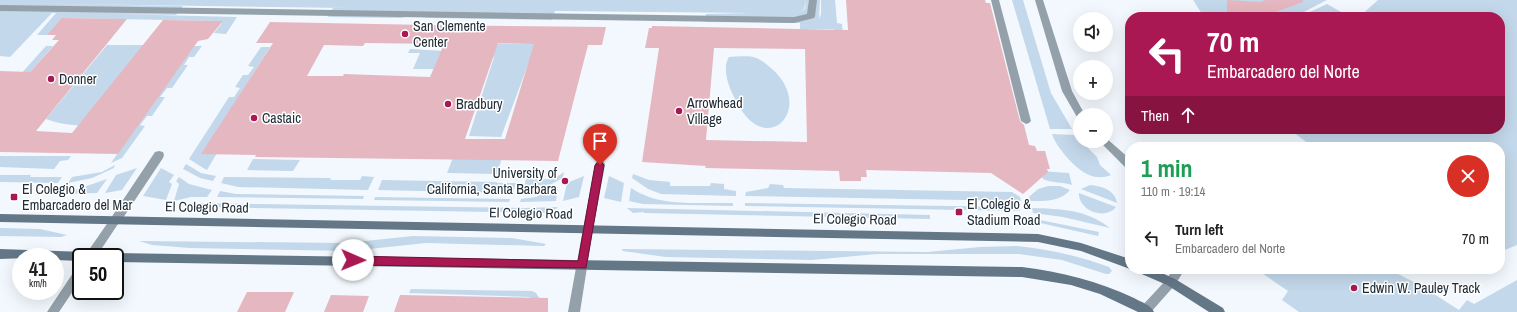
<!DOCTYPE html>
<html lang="en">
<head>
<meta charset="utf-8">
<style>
	body { margin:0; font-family:"Archivo Narrow",sans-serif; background:#f2f2f2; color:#222; height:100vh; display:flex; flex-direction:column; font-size:15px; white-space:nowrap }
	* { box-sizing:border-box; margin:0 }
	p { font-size:13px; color:#767676 }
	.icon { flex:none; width:22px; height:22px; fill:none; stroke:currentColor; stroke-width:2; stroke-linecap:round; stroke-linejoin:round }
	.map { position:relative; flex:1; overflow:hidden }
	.drawer { position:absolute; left:1125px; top:142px; width:380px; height:132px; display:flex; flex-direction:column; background:#fff; border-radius:16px; box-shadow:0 4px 16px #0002 }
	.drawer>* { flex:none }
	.hud { position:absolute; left:1125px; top:12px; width:380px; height:122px; border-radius:16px; box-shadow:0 4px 16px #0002; background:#a91852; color:#fff; overflow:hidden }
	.tools { position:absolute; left:1073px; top:12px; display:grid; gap:8px }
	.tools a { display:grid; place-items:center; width:40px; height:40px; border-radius:50%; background:#fff; box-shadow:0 4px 16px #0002; font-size:20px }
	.speed { position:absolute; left:12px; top:248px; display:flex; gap:8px; font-size:20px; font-weight:700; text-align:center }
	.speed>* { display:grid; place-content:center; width:52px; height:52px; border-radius:50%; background:#fff; box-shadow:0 4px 16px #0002; line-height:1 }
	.speed small { font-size:10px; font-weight:400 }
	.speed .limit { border:2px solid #111; border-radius:6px; background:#fff; color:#111 }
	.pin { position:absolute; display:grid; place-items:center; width:34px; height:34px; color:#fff; margin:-41px -17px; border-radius:50% 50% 50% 0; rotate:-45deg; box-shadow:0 0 4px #0007 }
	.pin .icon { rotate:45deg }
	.me { position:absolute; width:44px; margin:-22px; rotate:91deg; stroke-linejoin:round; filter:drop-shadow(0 0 3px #0008) }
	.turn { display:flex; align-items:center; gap:14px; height:84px; padding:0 16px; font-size:18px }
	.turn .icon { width:52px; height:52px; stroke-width:2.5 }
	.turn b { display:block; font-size:28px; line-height:34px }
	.then { display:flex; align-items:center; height:38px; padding:0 16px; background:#0003; gap:8px; font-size:15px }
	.round { display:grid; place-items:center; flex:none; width:42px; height:42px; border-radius:21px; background:#f2f2f2 }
	.overview { display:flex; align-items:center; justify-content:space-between; height:68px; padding:0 16px }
	h1 { font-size:24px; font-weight:700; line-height:30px; color:#1e9e55 }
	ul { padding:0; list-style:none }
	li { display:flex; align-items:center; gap:12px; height:56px; padding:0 16px }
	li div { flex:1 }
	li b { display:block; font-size:15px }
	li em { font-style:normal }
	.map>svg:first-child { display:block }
	.green { fill:#c3d8ea }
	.building { fill:#e5b7c1; fill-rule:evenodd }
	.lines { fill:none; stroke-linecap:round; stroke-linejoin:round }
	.service { fill:#94a1ab; fill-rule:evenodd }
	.minor { fill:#94a1ab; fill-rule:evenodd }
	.tertiary { fill:#94a1ab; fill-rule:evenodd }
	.secondary { fill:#647787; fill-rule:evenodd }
	.route { fill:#a91852; stroke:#6e1035 }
	.poi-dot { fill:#a91852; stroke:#fff; stroke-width:1.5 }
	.labels { text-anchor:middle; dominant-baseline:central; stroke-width:3; stroke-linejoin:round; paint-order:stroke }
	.poi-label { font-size:14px; fill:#212d37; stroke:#fff; text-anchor:start }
	.street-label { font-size:14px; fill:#212d37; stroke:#fff }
</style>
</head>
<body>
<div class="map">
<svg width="1517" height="312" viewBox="0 0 1517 312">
	<rect width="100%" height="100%" fill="#f2f8fd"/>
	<path class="green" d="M0 0H806L804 9 799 13 805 9 806 0H820L819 19 821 14V0H835L837 23 842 24 844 48 835 34 834 29H800V23L705 22 706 14 752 13 555 11 552 20 432 18 410 16 401 18 328 17 333 8H346L0 3Z
		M1012 0H1023L1051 93 1072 129H1050Z
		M1193 0H1327L1294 17H1204Z
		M1378 0H1517V245L1500 252V147H1313L1289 129H1500V17H1359Z
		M0 3 183 6 176 15 114 14 237 17 226 34 214 33 222 23 219 21 64 18 49 35H37L56 13H52L10 57 0 56Z
		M1327 4 1350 17H1299Z
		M479 43 556 44 530 59 501 137 469 136 494 57 473 56Z
		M107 45H150L102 128C84 125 63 126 46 119Z
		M46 46H53L0 106V97Z
		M191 46H202L194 57H189L184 65H188L172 88H167L160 97H165L152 116H147L140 125 145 126 122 158 111 163Z
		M261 47H270L203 153H217L207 170 205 169 189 159 229 97H234L240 88 235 87 243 75H248L254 67 248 66Z
		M410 49 445 51 439 56 434 69H413L420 53H408Z
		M729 57C737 57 749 55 756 58 762 60 767 65 771 68 818 108 764 165 733 95 728 85 722 67 729 57Z
		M1052 134 1075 135 1097 157 1100 165 1111 175C1103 178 1096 178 1089 175 1076 170 1056 147 1052 134Z
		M456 150 504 151 497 174 447 173Z
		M0 156H71L68 160 60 161 54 169 0 167Z
		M253 159 300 160 293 171 247 170Z
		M186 164 201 173 216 176 213 181 200 178 183 169Z
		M115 165 114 168 92 178 68 183 72 177 102 172Z
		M137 168 122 190 105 193 116 175Z
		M161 168 174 175 169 182 172 184 166 200 143 196Z
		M1040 171 1069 173 1072 185C1063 182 1050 183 1043 179Z
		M564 172 563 178C550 185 538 191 523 192L526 179C541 179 552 182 564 172Z
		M633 174 649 180 670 182V186H710L711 183 724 184V189L736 191V196L661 194 648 189 632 178Z
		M0 175H31L30 177H62L58 183 0 182Z
		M362 176 374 177 368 190 238 187 221 183 224 177 331 178 330 180H360Z
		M584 176 579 197 563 201 567 183Z
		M609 176 624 183 621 202 604 198Z
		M179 177 189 184 212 190 207 197H191L174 201 179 184 176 181Z
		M107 179 97 193 60 194 61 192 72 191Z
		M382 180 497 182V183H516L513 193 378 190Z
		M770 184 783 185 784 188 1012 192 1020 197 1021 201 745 196 746 192 768 188Z
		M1090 185C1102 186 1115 190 1117 203L1081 189Z
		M1048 186H1060L1070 190C1060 202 1045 201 1030 201L1029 197 1038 189Z
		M558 187 556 201 520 202 521 199 536 197Z
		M631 188C661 208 698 202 733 203V206L643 204 629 201Z
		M220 191 236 194 364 196 363 199 217 197Z
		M1079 193 1116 207C1105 221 1078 210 1079 193Z
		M375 197 510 199 509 202 374 200Z
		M193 203 526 208 558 207 551 213 200 207 201 204 181 206Z
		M745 203 1019 207 1020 211 745 206Z
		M627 208 930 215V219L644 213V212L633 213Z
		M1032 208C1060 209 1086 209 1110 228L1063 217 1033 213Z
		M1035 219 1099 232 1098 236 1036 222Z
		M0 228 40 229 67 235 61 237 0 236Z
		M413 236 512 238 546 244 544 246 426 243 350 251 190 248 152 245 139 241 346 243Z
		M1017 246C1049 249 1079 256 1109 267L1112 271 1109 274H1106L1062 260 1019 254H877L812 260 666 257 623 251 622 249 928 252 980 247Z
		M1256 269H1388L1420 285 1459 310 1467 300 1474 304 1517 280V312H1299L1282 300 1288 291Z
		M411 289 532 291 536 293 543 304 527 312 530 297 409 293Z"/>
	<path class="building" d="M846 0H985L986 3H990L1020 121 1024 125 1029 145 1035 146 1037 151H1045L1050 169H1047L1048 172 1023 194 991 173 866 170 867 177H861V181H840L839 171 705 168 706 166 642 162 659 48H645L649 28H652V26L848 30ZM714 48 805 49 807 142 706 140Z
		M1227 0 1261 2 1266 0H1303V2L1262 17H1244L1227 13Z
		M62 18 127 19 36 131 72 133 163 20 223 21 208 39 198 41 118 154 0 152V71L30 72 59 40H52L56 35H47Z
		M270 22 428 25 606 27 602 45H588L558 161 255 157 256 155 201 154 273 43H256ZM365 43 444 44 430 77 344 74 343 76H307L324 45 363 46ZM498 43 534 44 505 139H465Z
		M247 292H294L285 312H237Z
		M331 295 369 296 363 312H324Z
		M400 295 548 298V312H394Z"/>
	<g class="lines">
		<path class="service" d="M809 0H817L815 16 814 18 794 23 0 11V5L794 17 807 14Z
			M991 0H999L1031 121 1029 123 1026 124 1021 121Z
			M159 151 163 152 164 155 163 158 119 224H111L110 221 111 218 155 152Z
			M600 161 604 162 605 165 593 229 592 232 588 233 584 232 583 229 595 165 596 162Z"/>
		<path class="minor" d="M115 217 119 218 120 221 96 257H84L111 218Z
			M588 225 592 226 593 229 580 312H568L583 229 584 226Z
			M81 265V279L59 312H47L77 267Z"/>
		<path class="tertiary" d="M1035 0H1043L1072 91 1085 115H1080V118L1077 117 1062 91Z
			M1106 138 1130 159V169L1126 168 1102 144 1100 141H1106Z
			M1173 269H1185L1175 285 1151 312H1140L1141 307 1167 279Z"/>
		<path class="secondary" d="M0 214 1038 234 1081 243 1130 259V269L1081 251 1038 242 0 222Z
			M0 249 114 253 1022 267C1061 272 1098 281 1134 298 1141 302 1151 305 1154 312H1138L1100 294 1071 285 1022 277 115 262V257H81V261L55 260V257L0 259Z
			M1135 269H1153L1175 279 1223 308 1225 312H1209L1167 285 1137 272Z"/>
	</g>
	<path class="route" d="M600 161 604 165 586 268 353 265 348 260 353 256 578 261 595 165Z"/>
	<g class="poi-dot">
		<circle cx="405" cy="34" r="4"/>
		<circle cx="51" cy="79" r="4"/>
		<circle cx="448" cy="104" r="4"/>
		<circle cx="679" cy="111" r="4"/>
		<circle cx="254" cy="118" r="4"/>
		<circle cx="565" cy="181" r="4"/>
		<rect x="10" y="193" width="8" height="8" rx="2"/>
		<rect x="955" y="208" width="8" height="8" rx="2"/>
		<circle cx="1354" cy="288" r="4"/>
	</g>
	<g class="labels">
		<g class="poi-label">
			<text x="413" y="26">San Clemente<tspan x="413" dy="16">Center</tspan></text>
			<text x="59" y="79">Donner</text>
			<text x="687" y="103">Arrowhead<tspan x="687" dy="16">Village</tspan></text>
			<text x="456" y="104">Bradbury</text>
			<text x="262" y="118">Castaic</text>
			<text x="557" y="173" text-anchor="end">University of<tspan x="557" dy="16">California, Santa Barbara</tspan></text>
			<text x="22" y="189">El Colegio &amp;<tspan x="22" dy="16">Embarcadero del Mar</tspan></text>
			<text x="967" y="204">El Colegio &amp;<tspan x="967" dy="16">Stadium Road</tspan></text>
			<text x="1362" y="288">Edwin W. Pauley Track</text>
		</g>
		<g class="street-label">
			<text transform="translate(207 207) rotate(1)">El Colegio Road</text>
			<text transform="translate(531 213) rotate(1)">El Colegio Road</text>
			<text transform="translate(855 219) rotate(1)">El Colegio Road</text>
		</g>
	</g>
</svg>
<div class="tools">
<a><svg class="icon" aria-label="sound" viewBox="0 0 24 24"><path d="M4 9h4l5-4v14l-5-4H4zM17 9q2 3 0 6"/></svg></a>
<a>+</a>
<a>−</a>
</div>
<div class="speed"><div>41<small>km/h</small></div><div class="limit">50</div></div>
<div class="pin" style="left:600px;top:165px;background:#d93025"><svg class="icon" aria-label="arrive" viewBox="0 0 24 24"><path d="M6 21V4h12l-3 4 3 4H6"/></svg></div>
<svg class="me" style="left:353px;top:260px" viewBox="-20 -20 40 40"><circle r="19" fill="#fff"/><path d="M0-13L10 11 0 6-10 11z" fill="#a91852"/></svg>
<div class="hud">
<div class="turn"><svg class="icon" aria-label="left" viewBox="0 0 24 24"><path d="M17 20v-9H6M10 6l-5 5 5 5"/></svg><div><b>70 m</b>Embarcadero del Norte</div></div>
<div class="then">Then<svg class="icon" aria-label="ahead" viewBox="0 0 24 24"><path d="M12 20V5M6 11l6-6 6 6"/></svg></div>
</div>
<section class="drawer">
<div class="overview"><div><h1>1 min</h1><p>110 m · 19:14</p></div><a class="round" style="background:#d93025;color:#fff"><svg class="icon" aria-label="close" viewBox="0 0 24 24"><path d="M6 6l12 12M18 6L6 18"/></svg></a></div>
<ul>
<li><svg class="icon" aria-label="left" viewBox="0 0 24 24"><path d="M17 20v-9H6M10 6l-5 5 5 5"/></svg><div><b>Turn left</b><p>Embarcadero del Norte</p></div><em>70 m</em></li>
</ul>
</section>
</div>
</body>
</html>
